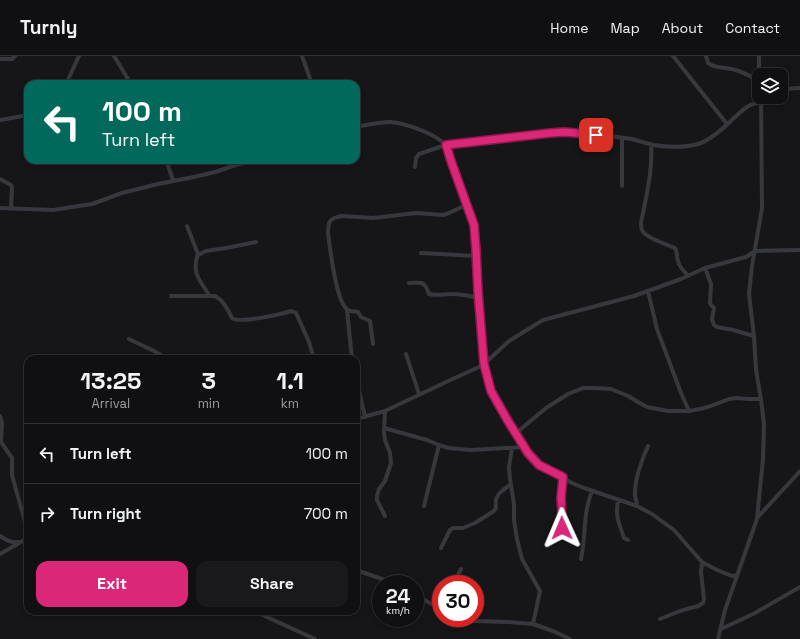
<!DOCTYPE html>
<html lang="en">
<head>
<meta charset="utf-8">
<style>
	body { margin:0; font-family:"Space Grotesk",sans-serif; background:#19191b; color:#f1f3f6; height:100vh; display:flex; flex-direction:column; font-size:15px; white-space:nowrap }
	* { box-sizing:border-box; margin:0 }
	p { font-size:13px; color:#9c9d9f }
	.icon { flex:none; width:22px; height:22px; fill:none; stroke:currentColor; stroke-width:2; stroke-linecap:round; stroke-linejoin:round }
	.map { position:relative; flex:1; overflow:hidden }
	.panel { position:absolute; left:24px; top:299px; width:336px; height:260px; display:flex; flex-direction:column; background:#101012; border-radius:12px; box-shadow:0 2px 6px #0003,0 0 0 1px #303032 }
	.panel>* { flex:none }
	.banner { position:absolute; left:24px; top:24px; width:336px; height:84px; border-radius:12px; box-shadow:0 2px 6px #0003,0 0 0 1px #303032; background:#00695c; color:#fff; overflow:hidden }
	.buttons { position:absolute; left:752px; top:12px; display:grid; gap:8px }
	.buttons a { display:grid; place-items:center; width:36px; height:36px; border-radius:8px; background:#101012; box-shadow:0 2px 6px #0003,0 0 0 1px #303032; font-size:20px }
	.speed { position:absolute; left:372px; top:519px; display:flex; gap:8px; font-size:20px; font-weight:700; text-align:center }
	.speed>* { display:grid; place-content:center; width:52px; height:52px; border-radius:50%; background:#101012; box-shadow:0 2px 6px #0003,0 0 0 1px #303032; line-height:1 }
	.speed small { font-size:10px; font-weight:400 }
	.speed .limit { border:6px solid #d22; background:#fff; color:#111 }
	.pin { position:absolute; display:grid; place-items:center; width:34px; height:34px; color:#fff; margin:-17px; border-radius:8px; box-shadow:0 2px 6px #0006 }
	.me { position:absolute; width:44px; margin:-22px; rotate:359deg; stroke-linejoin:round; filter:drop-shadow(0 0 3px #0008) }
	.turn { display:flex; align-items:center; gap:14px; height:84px; padding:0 12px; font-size:18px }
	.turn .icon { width:52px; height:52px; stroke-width:2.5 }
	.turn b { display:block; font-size:28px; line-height:34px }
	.eta { display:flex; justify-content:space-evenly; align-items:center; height:68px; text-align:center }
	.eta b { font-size:24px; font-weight:700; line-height:28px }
	.action { display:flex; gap:8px; margin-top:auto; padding:8px 12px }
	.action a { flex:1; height:46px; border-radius:12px; background:#db2777; color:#fff; font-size:16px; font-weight:700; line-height:46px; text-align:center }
	.action a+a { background:#19191b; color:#f1f3f6 }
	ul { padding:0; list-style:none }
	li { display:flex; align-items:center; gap:12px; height:60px; padding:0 12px; border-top:1px solid #303032 }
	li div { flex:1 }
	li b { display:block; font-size:15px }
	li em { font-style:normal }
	header { display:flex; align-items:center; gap:24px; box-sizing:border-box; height:56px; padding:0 20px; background:#101012; border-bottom:1px solid #303032 }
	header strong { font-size:19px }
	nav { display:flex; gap:22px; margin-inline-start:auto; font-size:14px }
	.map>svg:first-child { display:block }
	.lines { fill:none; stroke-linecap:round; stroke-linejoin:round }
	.street { stroke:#37383d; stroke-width:4 }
	.route-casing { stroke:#8e194d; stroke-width:10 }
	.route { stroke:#db2777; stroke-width:7 }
</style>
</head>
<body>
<header>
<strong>Turnly</strong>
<nav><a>Home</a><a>Map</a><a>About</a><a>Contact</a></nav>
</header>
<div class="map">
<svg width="800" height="583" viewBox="0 0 800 583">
	<rect width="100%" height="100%" fill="#161618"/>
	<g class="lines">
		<path class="street" d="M114 0 131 28
			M302 0 312 28
			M673 0 727 68
			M706 0 708 7C715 13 727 11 735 14 744 16 751 21 759 25
			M759 0V26
			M0 3H12L15 0
			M66 28 79 0
			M781 33 800 32
			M0 64 28 59
			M356 71C367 69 379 66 390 66 404 67 438 78 446 90 449 94 450 100 451 105L474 169 485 314 491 335 497 347 524 391 539 409 572 427 584 432 637 450 652 458 674 474 702 506 717 514 732 520 737 519
			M622 82V130
			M651 88C653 115 646 141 641 167 641 169 641 172 642 174 644 181 668 189 675 192 678 197 676 200 678 205 679 211 684 215 688 220
			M166 104 173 124
			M415 111 416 102 419 98 446 89 549 77C577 76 604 79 632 83 639 85 646 87 653 89 666 91 684 92 698 88 711 84 726 70 735 61 739 58 742 54 747 51 751 48 756 47 761 46
			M0 123 11 129 12 132 11 153
			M0 152 53 154 92 148 122 137 158 128 194 121 215 116 239 108 259 104
			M187 170 198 198C191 217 200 224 209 239
			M421 197 477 200
			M198 199 206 195 226 192 256 186
			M705 212 711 228 710 247 711 249 714 252 712 263 714 269 717 271 733 274 754 280
			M409 227C422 227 424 224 429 238 436 240 444 238 452 238 461 238 470 240 479 242
			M648 235 657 273 681 337 689 355
			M171 240H215C222 244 225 249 229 256 230 258 231 260 232 262 239 268 282 258 291 255L296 257 309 286 314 303
			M347 254 352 303
			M129 283 154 295 166 302 171 303
			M373 288 370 265 361 261 358 256C355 255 351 256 348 254 336 248 330 191 328 177 328 165 330 162 342 160L373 162 416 157 443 159 449 157 466 149
			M406 298 419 338
			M356 321 365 361
			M385 355 384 376 385 384 390 397 391 407 385 425 379 433 377 440V444L385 460
			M0 360 2 367 1 386 12 402V419L28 477
			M356 363 385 355 444 327 479 311 484 308 509 285 543 264 634 240 681 223 705 212 746 201 755 195 800 194
			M384 372 427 384 439 389 449 392 470 394 524 391
			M515 378 546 352 568 338 583 332H595L611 333 628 340 638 346 647 351 668 355H689L700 353 708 351 729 343 737 342 748 343H761
			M512 392 509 411 510 423 514 448V464L517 483 522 503 540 535 533 568
			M618 444C615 460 619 467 624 482L628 484
			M424 450 439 389
			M637 450C637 446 636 443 635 440 634 425 642 403 648 390
			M757 462 800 415
			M0 480C6 484 11 487 19 486
			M560 483 563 464 561 442 563 421
			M441 492 450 474 453 472H463L475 467 494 455 496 452C494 438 501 436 511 428
			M0 498 28 482
			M581 503C586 480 583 456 592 435
			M356 514 391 526 396 528
			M449 528 451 523 458 519 461 513
			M415 539 441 553
			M254 555 315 583
			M462 562 474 565 508 566 533 568 553 575 570 583
			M660 563 680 555 698 550 703 547 704 543 701 516 702 506
			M721 573 755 557 800 531
			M718 583 725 554 757 463 763 403 764 368 761 343 756 314 754 280 749 238 752 210 762 152 761 41"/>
	</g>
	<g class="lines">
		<g class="route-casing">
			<path id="route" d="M562 472V459L561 442 563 421 539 409 528 397 508 365 491 335 484 308 478 235 476 194 474 169 451 105 448 95 446 89 550 77 565 76 596 79"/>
		</g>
		<use href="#route" class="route"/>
	</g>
</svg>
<div class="buttons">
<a><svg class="icon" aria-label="layers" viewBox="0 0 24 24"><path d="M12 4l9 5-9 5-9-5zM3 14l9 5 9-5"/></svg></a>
</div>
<div class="speed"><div>24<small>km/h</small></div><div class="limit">30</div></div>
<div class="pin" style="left:596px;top:79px;background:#d93025"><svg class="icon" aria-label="arrive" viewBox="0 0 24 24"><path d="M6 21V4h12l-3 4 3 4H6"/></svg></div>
<svg class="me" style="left:562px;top:472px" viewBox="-20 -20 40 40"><path d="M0-17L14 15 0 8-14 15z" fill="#db2777" stroke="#fff" stroke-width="4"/></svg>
<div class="banner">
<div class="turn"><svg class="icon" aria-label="left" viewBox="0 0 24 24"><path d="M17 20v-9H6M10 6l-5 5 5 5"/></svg><div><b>100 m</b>Turn left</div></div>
</div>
<section class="panel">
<div class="eta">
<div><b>13:25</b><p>Arrival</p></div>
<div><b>3</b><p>min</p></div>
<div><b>1.1</b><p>km</p></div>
</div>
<ul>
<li><svg class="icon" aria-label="left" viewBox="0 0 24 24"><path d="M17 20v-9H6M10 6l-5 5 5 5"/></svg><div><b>Turn left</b></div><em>100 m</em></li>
<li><svg class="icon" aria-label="right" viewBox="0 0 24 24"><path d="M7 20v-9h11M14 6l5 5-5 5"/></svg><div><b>Turn right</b></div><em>700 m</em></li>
</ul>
<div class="action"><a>Exit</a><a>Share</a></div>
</section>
</div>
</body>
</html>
